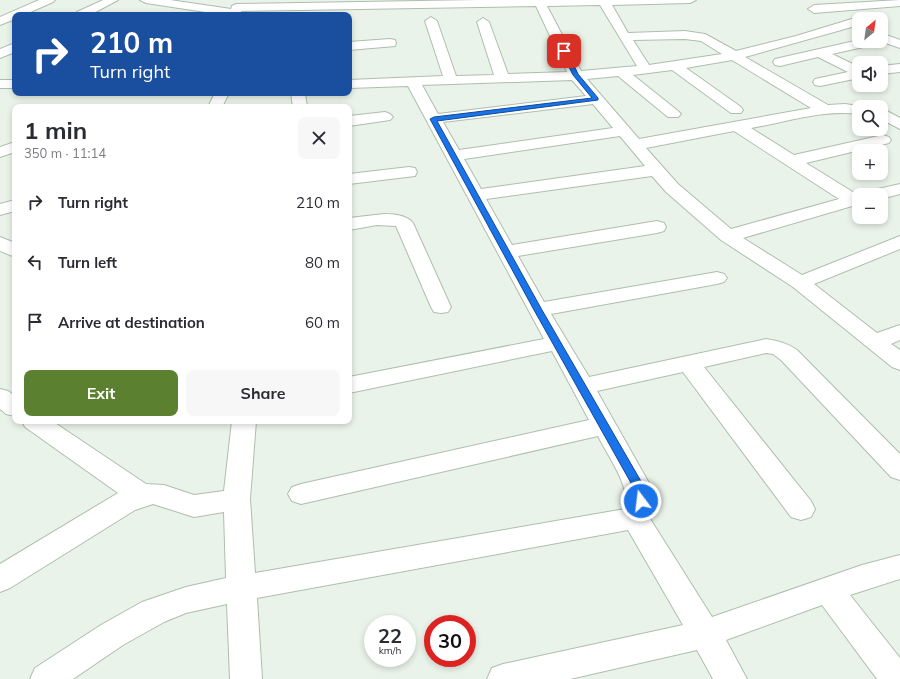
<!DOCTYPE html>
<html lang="en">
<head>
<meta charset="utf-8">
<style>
	body { margin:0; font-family:Mulish,sans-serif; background:#f7f7f7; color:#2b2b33; height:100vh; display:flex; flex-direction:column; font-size:15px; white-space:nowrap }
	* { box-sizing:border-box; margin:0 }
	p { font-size:13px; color:#7c7c81 }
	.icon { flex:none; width:22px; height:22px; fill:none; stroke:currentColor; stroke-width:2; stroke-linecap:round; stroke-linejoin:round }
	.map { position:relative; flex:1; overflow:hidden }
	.details { position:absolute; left:12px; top:104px; width:340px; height:320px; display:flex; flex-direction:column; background:#fff; border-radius:8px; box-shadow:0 2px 6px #0003 }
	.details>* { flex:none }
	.hud { position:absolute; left:12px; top:12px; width:340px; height:84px; border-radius:8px; box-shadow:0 2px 6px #0003; background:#1a4fa0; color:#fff; overflow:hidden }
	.needle { width:26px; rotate:29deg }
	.tools { position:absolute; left:852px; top:12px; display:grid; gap:8px }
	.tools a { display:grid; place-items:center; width:36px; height:36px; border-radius:8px; background:#fff; box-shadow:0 2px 6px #0003; font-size:20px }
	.speed { position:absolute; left:364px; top:615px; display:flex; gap:8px; font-size:20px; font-weight:700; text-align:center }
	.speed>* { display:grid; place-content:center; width:52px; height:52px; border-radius:50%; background:#fff; box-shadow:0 2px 6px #0003; line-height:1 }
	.speed small { font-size:10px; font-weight:400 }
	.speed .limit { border:6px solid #d22; background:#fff; color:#111 }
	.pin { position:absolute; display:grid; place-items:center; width:34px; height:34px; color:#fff; margin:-17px; border-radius:8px; box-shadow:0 2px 6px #0006 }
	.me { position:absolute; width:44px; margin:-22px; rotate:345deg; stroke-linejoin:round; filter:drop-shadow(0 0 3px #0008) }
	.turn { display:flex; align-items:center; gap:14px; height:84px; padding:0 12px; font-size:18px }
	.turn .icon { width:52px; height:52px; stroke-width:2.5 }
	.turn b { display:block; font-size:28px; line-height:34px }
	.round { display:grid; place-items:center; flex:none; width:42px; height:42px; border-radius:8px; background:#f7f7f7 }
	.headline { display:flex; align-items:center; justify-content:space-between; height:68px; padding:0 12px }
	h1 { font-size:24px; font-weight:700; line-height:30px }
	.button { display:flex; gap:8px; margin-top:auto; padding:8px 12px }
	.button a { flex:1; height:46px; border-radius:8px; background:#5a8030; color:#fff; font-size:16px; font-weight:700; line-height:46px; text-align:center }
	.button a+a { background:#f7f7f7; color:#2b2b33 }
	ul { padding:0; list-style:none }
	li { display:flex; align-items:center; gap:12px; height:60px; padding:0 12px }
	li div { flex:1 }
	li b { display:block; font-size:15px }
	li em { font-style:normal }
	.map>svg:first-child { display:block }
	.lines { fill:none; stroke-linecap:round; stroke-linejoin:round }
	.minor-casing { stroke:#aebead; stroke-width:2 }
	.minor { fill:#fff; fill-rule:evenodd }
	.route { fill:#1a73e8; stroke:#114b97 }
</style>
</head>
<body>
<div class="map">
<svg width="900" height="679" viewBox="0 0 900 679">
	<rect width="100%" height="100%" fill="#eaf3ea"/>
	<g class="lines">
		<g class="minor-casing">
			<path id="minor" d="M39 0H55L53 2 24 15H15V19L0 25V17Z
				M103 0H118L90 15H75L77 12Z
				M140 0H170L231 9 232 6 236 4 479 0H696L690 3 612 5 628 33 685 31 705 34 736 51 796 36 855 18H863L859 19V25L745 57 828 105 845 104 864 107H859V114C824 109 786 122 751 128L794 155 883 135 889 137 891 140 889 143 806 163 856 194 864 195H859V204L743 238 802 275 900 236V249L814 284 877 333 900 325V340L891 344 900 350V370L892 367 793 287 721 240 666 192 652 176 486 199 512 245 657 221 664 223 666 227 664 231 657 233 518 256 544 302 717 272 724 274 727 278 724 282 717 284 551 314 589 377 766 339C778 341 787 343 797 350L900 454V480L891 477 781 360 773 354 766 353 704 367 811 501 815 509 811 517 801 520 791 517 683 372 597 391 649 483 654 501 649 517 712 617 862 565 900 555V579L850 595 900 658V679H877L822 605 726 640 747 679H713L697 650 570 679H487L492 668 503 664 683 625 628 530 257 598 262 679H230L227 604 186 613 164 622 123 645 73 679H30L35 668 101 625 142 602 186 587 226 578 224 512 194 517 153 504 135 510 10 588 0 592V564L118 493 25 427 22 421H52L146 484 164 485 194 495 224 491 232 421H256L250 499 255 573 625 509C632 488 607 455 598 436L301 504 292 501 288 494 292 487 301 484 589 420 552 351 349 393V377L544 339 408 86 349 88V80L443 76 425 21 431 17 437 21 456 76 494 75 477 22 483 18 489 22 508 74 567 72 536 6 241 11V15H225L146 3ZM600 5 637 66 581 71 547 6ZM685 39 701 41 722 54 649 65 633 40ZM732 60 811 108 639 139 587 79 618 76 668 117H678L681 114 678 111 633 75 672 70 731 113H741L743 110 741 107 686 68ZM572 80 586 96 438 114 422 85ZM593 104 613 128 459 150 443 122ZM734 131 839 199 731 229 678 184 646 148ZM620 136 645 166 481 189 464 159Z
				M900 0V6L814 13 808 9 814 5Z
				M881 33 900 40V48L880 41Z
				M390 39 395 40 396 43 395 46 349 50V42Z
				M859 40 878 41 877 44 832 54 859 67V78L820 86 815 85 813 82 815 79 848 72 818 57 780 66 775 65 773 62 775 59Z
				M15 43V52L0 58V49Z
				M900 64V72L881 74V66Z
				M0 80H15V88H0Z
				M215 93H229L222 107H208Z
				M291 93H305L307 107H293Z
				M881 108 900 118V129L881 119Z
				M385 112 390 114 393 117 390 120 349 126V116Z
				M15 142V152L0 157V147Z
				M409 167 415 168 417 172 415 176 349 184V174Z
				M900 184V194L881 199V195H866L869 191Z
				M15 200V211L0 215V204Z
				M384 214C393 214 407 215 413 223L451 307 448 312 441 313 434 312 431 307 396 226 377 225 349 230V218Z
				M0 237 15 243V257L0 251Z
				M0 389 8 391 15 396V416L6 414 0 409Z"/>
		</g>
		<use href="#minor" class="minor"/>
	</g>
	<path class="route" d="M564 49 567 51 578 74 598 98V100L437 121 542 310 642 483 647 501 645 504H637L631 483 534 310 430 119 434 117 592 98 573 75 561 51Z"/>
</svg>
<div class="tools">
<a><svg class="needle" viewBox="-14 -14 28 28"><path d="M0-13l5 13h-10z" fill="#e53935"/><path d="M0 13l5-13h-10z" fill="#7c7c81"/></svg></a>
<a><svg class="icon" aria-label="sound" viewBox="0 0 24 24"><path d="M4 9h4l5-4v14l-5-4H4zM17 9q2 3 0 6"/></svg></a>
<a><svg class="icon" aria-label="search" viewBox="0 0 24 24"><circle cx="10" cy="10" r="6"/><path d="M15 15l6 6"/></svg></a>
<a>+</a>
<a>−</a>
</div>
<div class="speed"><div>22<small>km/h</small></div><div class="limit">30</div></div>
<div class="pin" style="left:564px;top:51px;background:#d93025"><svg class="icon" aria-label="arrive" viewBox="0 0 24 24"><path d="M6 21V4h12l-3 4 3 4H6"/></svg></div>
<svg class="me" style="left:641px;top:501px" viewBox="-20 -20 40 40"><circle r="17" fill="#1a73e8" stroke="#fff" stroke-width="3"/><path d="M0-11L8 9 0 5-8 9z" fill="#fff"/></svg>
<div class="hud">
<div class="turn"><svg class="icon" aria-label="right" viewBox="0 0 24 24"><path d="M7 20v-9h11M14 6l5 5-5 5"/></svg><div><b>210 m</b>Turn right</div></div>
</div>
<section class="details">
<div class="headline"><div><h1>1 min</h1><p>350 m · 11:14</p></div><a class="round"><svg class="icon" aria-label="close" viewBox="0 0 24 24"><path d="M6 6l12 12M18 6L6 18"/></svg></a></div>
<ul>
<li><svg class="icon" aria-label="right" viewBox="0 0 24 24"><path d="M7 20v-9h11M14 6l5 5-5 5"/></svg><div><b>Turn right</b></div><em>210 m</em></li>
<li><svg class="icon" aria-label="left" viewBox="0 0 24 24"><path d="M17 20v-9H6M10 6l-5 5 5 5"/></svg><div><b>Turn left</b></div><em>80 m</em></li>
<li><svg class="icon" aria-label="arrive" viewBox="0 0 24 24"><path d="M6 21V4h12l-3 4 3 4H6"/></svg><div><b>Arrive at destination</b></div><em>60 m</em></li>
</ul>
<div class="button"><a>Exit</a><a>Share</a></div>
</section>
</div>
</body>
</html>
